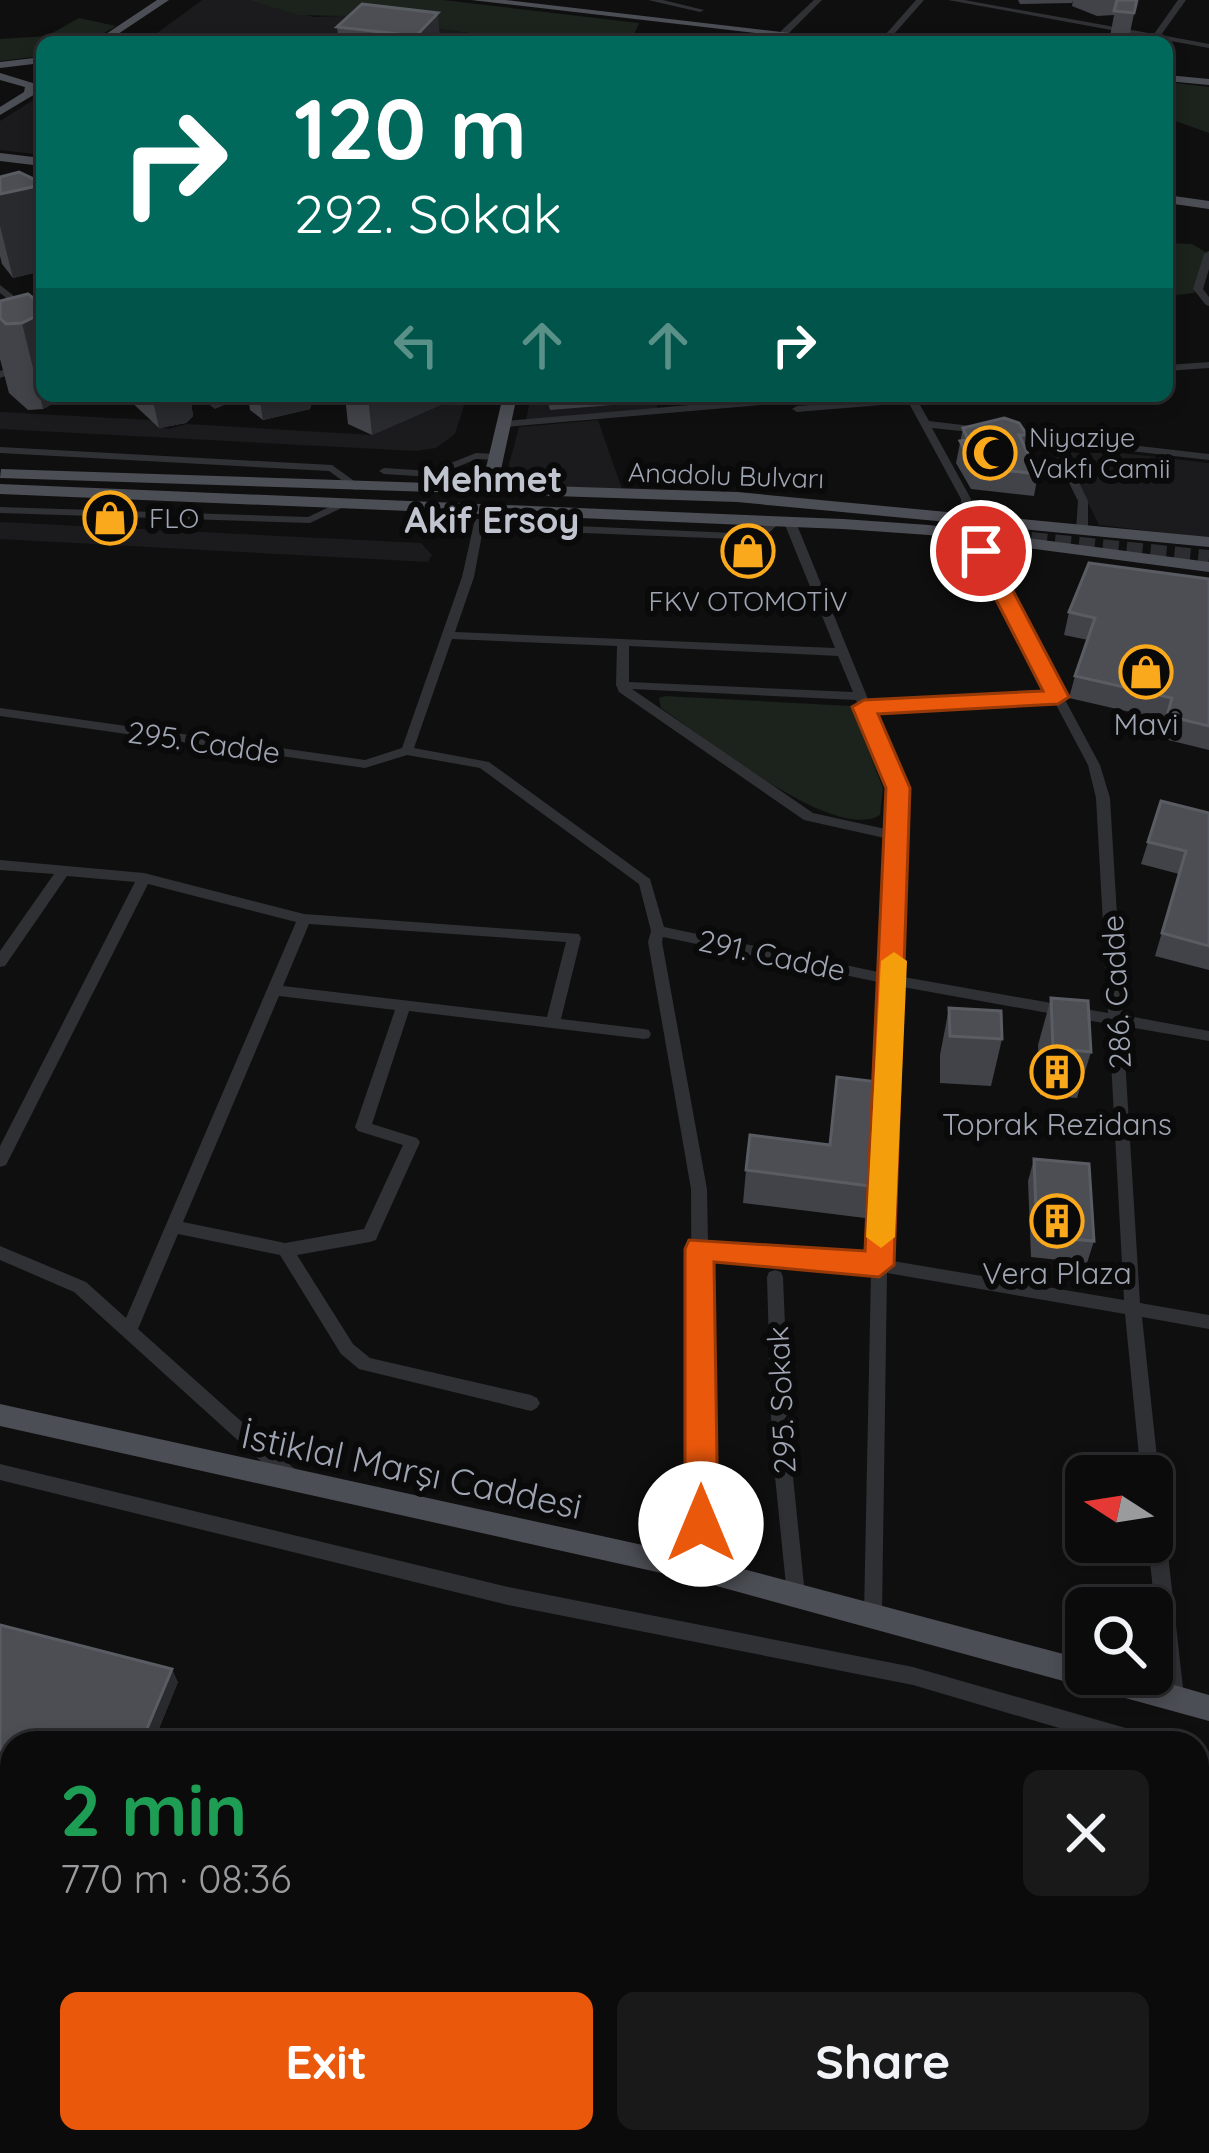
<!DOCTYPE html>
<html lang="en">
<head>
<meta charset="utf-8">
<style>
	body { margin:0; font-family:Quicksand,sans-serif; background:#19191a; color:#f1f3f6; height:100vh; display:flex; flex-direction:column; font-size:45px; white-space:nowrap }
	* { box-sizing:border-box; margin:0 }
	p { font-size:39px; color:#9a9b9d }
	.icon { flex:none; width:66px; height:66px; fill:none; stroke:currentColor; stroke-width:2; stroke-linecap:round; stroke-linejoin:round }
	.map { position:relative; flex:1; overflow:hidden }
	.sheet { position:absolute; left:0px; top:1731px; width:1209px; height:423px; display:flex; flex-direction:column; background:#0b0b0c; border-radius:36px 36px 0 0; box-shadow:0 6px 18px #0003,0 0 0 3px #2b2b2d }
	.sheet>* { flex:none }
	.banner { position:absolute; left:36px; top:36px; width:1137px; height:366px; border-radius:18px; box-shadow:0 6px 18px #0003,0 0 0 3px #2b2b2d; background:#00695c; color:#fff; overflow:hidden }
	.needle { width:78px; rotate:282deg }
	.tools { position:absolute; left:1065px; top:1455px; display:grid; gap:24px }
	.tools a { display:grid; place-items:center; width:108px; height:108px; border-radius:18px; background:#0b0b0c; box-shadow:0 6px 18px #0003,0 0 0 3px #2b2b2d; font-size:60px }
	.pin { position:absolute; display:grid; place-items:center; width:102px; height:102px; color:#fff; margin:-51px; border:6px solid #fff; border-radius:50%; box-shadow:0 3px 12px #0007 }
	.me { position:absolute; width:132px; margin:-66px; rotate:0deg; stroke-linejoin:round; filter:drop-shadow(0 0 9px #0008) }
	.turn { display:flex; align-items:center; gap:42px; height:252px; padding:0 60px; font-size:54px }
	.turn .icon { width:156px; height:156px; stroke-width:2.5 }
	.turn b { display:block; font-size:84px; line-height:102px }
	.lanes { display:flex; align-items:center; height:114px; padding:0 60px; background:#0003; justify-content:center; gap:60px; direction:ltr }
	.lanes .off { opacity:.35 }
	.round { display:grid; place-items:center; flex:none; width:126px; height:126px; border-radius:18px; background:#19191a }
	.summary { display:flex; align-items:center; justify-content:space-between; height:204px; padding:0 60px }
	h1 { font-size:72px; font-weight:700; line-height:90px; color:#1e9e55 }
	.cta { display:flex; gap:24px; margin-top:auto; padding:24px 60px }
	.cta a { flex:1; height:138px; border-radius:18px; background:#ea580c; color:#fff; font-size:48px; font-weight:700; line-height:138px; text-align:center }
	.cta a+a { background:#19191a; color:#f1f3f6 }
	.map>svg:first-child { display:block }
	.built { fill:#1b1b1d }
	.green { fill:#1b231c }
	.lines { fill:none; stroke-linecap:round; stroke-linejoin:round }
	.major-tunnel { stroke:#2c2d30; stroke-width:16; stroke-dasharray:16 8; stroke-linecap:butt }
	.minor { fill:#303135; fill-rule:evenodd }
	.major { fill:#4b4e54; fill-rule:evenodd }
	.wall { fill:#424348 }
	.shaded-wall { fill:#292a2d }
	.building { fill:#4c4e53; stroke:#595c62; stroke-width:3 }
	.route { fill:#ea580c; stroke:#983908; stroke-width:3 }
	.slow { fill:#f59e0b }
	.labels { text-anchor:middle; dominant-baseline:central; stroke-width:12; stroke-linejoin:round; paint-order:stroke }
	.far-poi-label { font-size:27px; fill:#9fa5b2; stroke:#0a0a0b; text-anchor:start }
	.far-street-label { font-size:27px; fill:#9fa5b2; stroke:#0a0a0b }
	.poi-label { font-size:30px; fill:#9fa5b2; stroke:#0a0a0b }
	.street-label { font-size:30px; fill:#9fa5b2; stroke:#0a0a0b }
	.far-district-label { font-size:36px; font-weight:bold; fill:#c0c4ce; stroke:#0a0a0b }
	.near-street-label { font-size:36px; fill:#9fa5b2; stroke:#0a0a0b }
</style>
</head>
<body>
<div class="map">
<svg width="1209" height="2153" viewBox="0 0 1209 2153">
	<rect width="100%" height="100%" fill="#0f0f10"/>
	<path class="built" d="M202 0H248L314 17 343 16 536 42H145Z
		M38 97 42 155 0 150V121Z
		M450 396H467L455 434 436 448 416 451 0 429V412L150 420 168 429 187 424 372 435 449 402Z
		M531 396H691L693 402 657 405V410L526 420Z
		M598 420 622 489 535 486 515 479 508 468 519 427Z
		M1060 446 1209 463V538L1099 525Z
		M0 522 421 543 432 555 428 562 0 539Z"/>
	<path class="green" d="M248 0H443L639 23 631 42H536L343 16 299 15Z
		M79 18 116 26 89 42H42V56L0 61V39L47 36Z
		M1175 83 1209 87V133L1167 118Z
		M1167 243 1192 244 1209 254 1194 293 1167 296Z
		M665 696 851 706 883 788 880 815C835 844 702 735 661 708L659 698Z"/>
	<g class="lines">
		<path class="major-tunnel" d="M1031 540 1209 558"/>
		<path class="minor" d="M648 0H663L704 10 700 12Z
			M814 0H822L787 35H781V31Z
			M916 0H924L887 42H879Z
			M948 0H964L1154 34 1178 0H1186L1161 35 1209 44V48Z
			M1209 251V269L1203 289 1209 297V306L1206 305 1193 289 1204 254Z
			M0 285 42 318V326L0 293Z
			M42 355V362L0 378V371Z
			M1209 362V368L1167 371V365Z
			M198 396H209L216 402 230 396H244L215 409Z
			M330 396H343L351 400 363 396H379L350 406Z
			M794 396H835L830 399 504 427 499 424 504 421Z
			M905 396H915L929 421 980 427 985 430 980 433 932 428 971 499 970 518H962L961 499Z
			M890 399 894 400V404L797 412 792 409 797 406Z
			M1009 431 1209 454V460L1060 443 1088 501V530L1082 533 1076 530 1078 501 1049 442 1005 436V432Z
			M0 447 332 465 364 488 355 490 329 471 0 453Z
			M476 453 497 454 502 457 497 460 477 459 432 477 384 474 379 471 384 468 431 471Z
			M344 500 348 501V505L310 523 0 513V507L308 517Z
			M776 517 782 520 770 532 734 539 483 529 474 577 455 632 835 648 783 520 789 517 795 520 870 704 1050 694 967 537 973 534 977 535 1100 765 1110 798 1123 1015 1209 1031V1041L1123 1026 1140 1303 1209 1315V1329L1142 1317 1159 1476 1156 1482 1152 1483V1476H1141L1125 1314 887 1273 882 1614 880 1620 873 1623 866 1620 864 1614 871 1271 708 1256 711 1570 709 1576 702 1579 695 1576 693 1570 691 1189 648 942 651 931 639 884 480 768 407 755 365 768 0 716V708L365 760 402 748 462 577 475 519H483L484 522 734 533 762 527ZM452 639 617 646 616 685 619 692 804 820 889 839 883 973 664 927 650 879 489 762 414 748ZM629 646 838 656 853 692 629 682ZM632 689 856 700 892 787 890 830 813 813ZM1054 701 1088 765 1096 798 1108 1013 898 976 903 839 905 836 904 787 873 711ZM663 937 883 983 871 1258 708 1243 707 1189 662 942ZM897 986 1109 1024 1124 1300 887 1260Z
			M0 860 144 873 304 914 579 934 581 938 561 1019 644 1029 649 1030 651 1034 649 1038 644 1039 409 1011 372 1124 417 1138 420 1142 378 1235 376 1240 370 1242 297 1255 353 1344 370 1358 531 1395 537 1398 540 1403 537 1408 531 1411 359 1369 341 1354 280 1255 178 1234 138 1329 298 1472 301 1478 298 1484 292 1486 286 1484 74 1292 0 1260V1246L86 1282 126 1318 296 922 148 884 8 1161 6 1165 0 1167V1146L135 882 67 876 5 966 0 967V951L54 874 0 870ZM309 924 566 942 547 1017 283 986ZM279 996 395 1010 355 1127 358 1131 403 1145 364 1229 285 1243 183 1222Z
			M775 1270 781 1272 783 1277 790 1447 805 1595 803 1601 796 1604 789 1601 787 1595 772 1447 767 1277 769 1272Z
			M0 1464 508 1587 913 1667 1143 1733 1150 1736 1153 1743H1110L913 1685 508 1605 0 1480Z
			M1152 1484 1158 1486 1161 1492 1184 1697 1181 1704 1174 1706 1167 1704 1164 1697 1148 1542H1152Z
			M1197 1749 1209 1752V1772L1197 1769Z
			M0 2064 12 2067V2089L0 2086Z
			M105 2142H127L123 2153H101Z
			M212 2142H260L267 2145 270 2153H222L215 2150Z"/>
		<path class="major" d="M157 0H169L106 42H94Z
			M471 0H505L869 42H834Z
			M42 57V63L0 68V62Z
			M0 73 36 84 42 82V90L0 115V107L24 92 25 87 0 80Z
			M1167 75 1209 79V85L1167 81Z
			M0 153 42 158V166L0 161Z
			M1167 195 1209 201V209L1167 203Z
			M503 396H517L500 474 482 484 737 492 1209 537V547L737 502 0 478 1 469 460 484 485 472Z
			M0 484 843 519 929 525 1209 562V572L929 535 843 529 0 494Z
			M0 1404 702 1558 1086 1660V1674H1136L1209 1695V1721L702 1582 0 1426Z"/>
	</g>
	<path class="wall" d="M1018 0H1073L1072 3 1020 4Z
		M1073 0H1137L1128 42H1109L1114 15 1097 16 1072 6Z
		M438 13V42H339L337 27Z
		M0 177 42 183V271L13 278 2 264 0 256Z
		M28 294 42 396H67L43 409 28 410 9 393 0 359V301Z
		M125 396H190L193 416 186 423 159 428Z
		M248 396H311L312 401 310 409 263 420 250 410Z
		M345 396H452L450 401 372 435 348 424Z
		M546 396H650V402L550 410Z
		M963 428 1027 435 1024 446 1038 474 1034 496 971 489 956 463Z
		M1209 579V750L1160 738 1165 720 1069 698 1075 676 1088 640 1064 635 1069 612Z
		M1161 801 1209 813V970L1155 956 1179 874 1141 864Z
		M1051 998 1091 1052 1077 1098 1040 1095 1038 1045Z
		M949 1008 1002 1039 991 1086 940 1083V1055Z
		M837 1077 870 1186 865 1218 743 1203 746 1170 829 1144Z
		M1034 1159 1094 1241 1087 1263 1031 1257 1028 1181Z
		M0 1625 178 1682 153 1743H12V2032L0 2029Z"/>
	<path class="shaded-wall" d="M438 13 440 41 416 42V36Z
		M42 183V271L13 278 0 226V194Z
		M42 313V396H67L43 409 22 323Z
		M152 396H190L193 416 186 423 159 428Z
		M259 396H311L312 401 310 409 263 420Z
		M368 396H452L450 401 372 435Z
		M172 1669 178 1682 153 1743H141Z"/>
	<path class="building" d="M1117 0H1137L1134 13 1114 11Z
		M362 4 438 13 416 36 337 27Z
		M19 172 42 183 37 186 0 194V177Z
		M28 294 42 305V313L22 323 6 324 0 318V301Z
		M1004 418 1019 423 1027 435H1019L1038 474 974 467 960 441 968 440 963 428Z
		M1089 563 1209 579V726L1167 716 1172 698 1075 676 1095 618 1069 612Z
		M1161 801 1209 813V946L1162 933 1186 851 1148 842Z
		M1051 998 1088 1001 1091 1052 1053 1048Z
		M949 1008 1001 1011 1002 1039 950 1036Z
		M837 1077 878 1082 870 1186 746 1170 750 1135 830 1145Z
		M1034 1159 1089 1164 1094 1241 1037 1236Z
		M0 1625 172 1669 141 1743H12V2025L0 2022Z"/>
	<path class="route" d="M981 545 992 551 1069 697 1058 704 878 714 910 788 894 1265 879 1277 714 1262 718 1524 713 1535 701 1539 690 1535 685 1524V1249L689 1240 865 1251 886 788 852 707 864 700 1043 691 971 551Z"/>
	<path class="slow" d="M894 952 907 961 895 1237 881 1248 866 1237 881 961Z"/>
	<defs>
		<g id="mosque-ring" transform="scale(2.7)"><circle r="9.5" fill="#0a0a0b" stroke="#fba91c" stroke-width="1.5"/><path d="M3.5-4.9A6 6 0 1 0 3.5 4.9A5 5 0 1 1 3.5-4.9Z" fill="#fba91c"/></g>
		<g id="shop-ring" transform="scale(2.7)"><circle r="9.5" fill="#0a0a0b" stroke="#fba91c" stroke-width="1.5"/><path d="M-5-2.5h2.3a2.7 3.5 0 0 1 5.4 0H5L5.5 6h-11ZM-1.5-2.5h3a1.5 2.3 0 0 0-3 0Z" fill="#fba91c"/></g>
		<g id="building-ring" transform="scale(2.7)"><circle r="9.5" fill="#0a0a0b" stroke="#fba91c" stroke-width="1.5"/><path d="M-4-6H4V6H1V3H-1V6H-4ZM-2.5-4.3h1.7v1.8h-1.7ZM.8-4.3h1.7v1.8H.8ZM-2.5-1h1.7V.8h-1.7ZM.8-1h1.7V.8H.8Z" fill="#fba91c"/></g>
	</defs>
	<g fill-rule="evenodd">
		<use href="#mosque-ring" x="990" y="453"/>
		<use href="#shop-ring" x="110" y="518"/>
		<use href="#shop-ring" x="748" y="551"/>
		<use href="#shop-ring" x="1146" y="672"/>
		<use href="#building-ring" x="1057" y="1072"/>
		<use href="#building-ring" x="1057" y="1221"/>
	</g>
	<g class="labels">
		<g class="far-poi-label">
			<text x="1029" y="437">Niyaziye<tspan x="1029" dy="31">Vakfı Camii</tspan></text>
			<text x="149" y="518">FLO</text>
			<text x="748" y="601" text-anchor="middle">FKV OTOMOTİV</text>
		</g>
		<g class="far-street-label">
			<text transform="translate(726 475) rotate(2)">Anadolu Bulvarı</text>
		</g>
		<g class="poi-label">
			<text x="1146" y="724">Mavi</text>
			<text x="1057" y="1124">Toprak Rezidans</text>
			<text x="1057" y="1273">Vera Plaza</text>
		</g>
		<g class="street-label">
			<text transform="translate(204 742) rotate(8)">295. Cadde</text>
			<text transform="translate(772 955) rotate(12)">291. Cadde</text>
			<text transform="translate(1116 992) rotate(-93)">286. Cadde</text>
			<text transform="translate(781 1400) rotate(-93)">295. Sokak</text>
		</g>
		<g class="far-district-label">
			<text x="492" y="478">Mehmet<tspan x="492" dy="41">Akif Ersoy</tspan></text>
		</g>
		<g class="near-street-label">
			<text transform="translate(412 1470) rotate(12)">İstiklal Marşı Caddesi</text>
		</g>
	</g>
</svg>
<div class="tools">
<a><svg class="needle" viewBox="-14 -14 28 28"><path d="M0-13l5 13h-10z" fill="#e53935"/><path d="M0 13l5-13h-10z" fill="#9a9b9d"/></svg></a>
<a><svg class="icon" aria-label="search" viewBox="0 0 24 24"><circle cx="10" cy="10" r="6"/><path d="M15 15l6 6"/></svg></a>
</div>
<div class="pin" style="left:981px;top:551px;background:#d93025"><svg class="icon" aria-label="arrive" viewBox="0 0 24 24"><path d="M6 21V4h12l-3 4 3 4H6"/></svg></div>
<svg class="me" style="left:701px;top:1524px" viewBox="-20 -20 40 40"><circle r="19" fill="#fff"/><path d="M0-13L10 11 0 6-10 11z" fill="#ea580c"/></svg>
<div class="banner">
<div class="turn"><svg class="icon" aria-label="right" viewBox="0 0 24 24"><path d="M7 20v-9h11M14 6l5 5-5 5"/></svg><div><b>120 m</b>292. Sokak</div></div>
<div class="lanes"><svg class="icon off" aria-label="left" viewBox="0 0 24 24"><path d="M17 20v-9H6M10 6l-5 5 5 5"/></svg><svg class="icon off" aria-label="ahead" viewBox="0 0 24 24"><path d="M12 20V5M6 11l6-6 6 6"/></svg><svg class="icon off" aria-label="ahead" viewBox="0 0 24 24"><path d="M12 20V5M6 11l6-6 6 6"/></svg><svg class="icon" aria-label="right" viewBox="0 0 24 24"><path d="M7 20v-9h11M14 6l5 5-5 5"/></svg></div>
</div>
<section class="sheet">
<div class="summary"><div><h1>2 min</h1><p>770 m · 08:36</p></div><a class="round"><svg class="icon" aria-label="close" viewBox="0 0 24 24"><path d="M6 6l12 12M18 6L6 18"/></svg></a></div>
<div class="cta"><a>Exit</a><a>Share</a></div>
</section>
</div>
</body>
</html>
